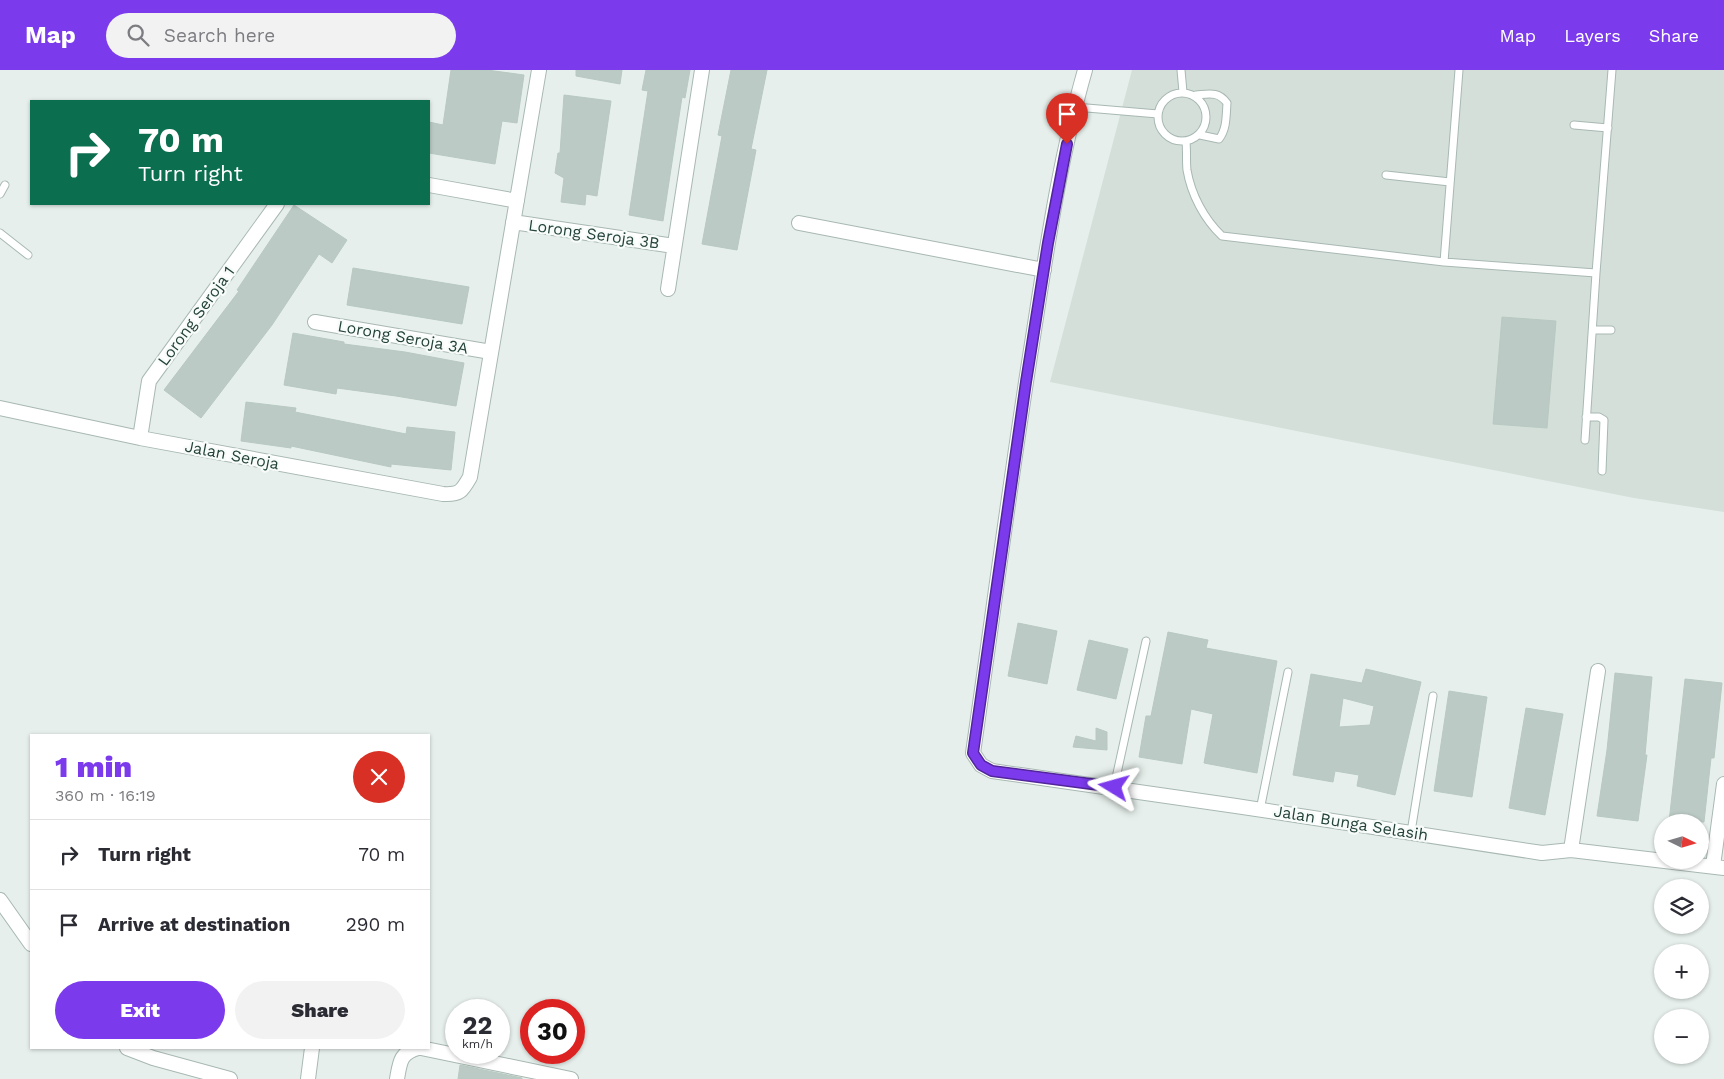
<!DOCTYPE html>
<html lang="en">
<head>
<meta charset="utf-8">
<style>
	body { margin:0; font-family:"Work Sans",sans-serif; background:#f2f2f3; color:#2b2b33; height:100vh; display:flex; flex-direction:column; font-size:19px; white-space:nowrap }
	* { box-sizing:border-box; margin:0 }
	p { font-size:16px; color:#7c7c81 }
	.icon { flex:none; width:28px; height:28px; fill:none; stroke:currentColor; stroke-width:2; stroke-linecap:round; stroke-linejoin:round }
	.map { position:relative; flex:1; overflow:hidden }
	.panel { position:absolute; left:30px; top:664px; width:400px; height:315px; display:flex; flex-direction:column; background:#fff; border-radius:0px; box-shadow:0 1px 4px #0004 }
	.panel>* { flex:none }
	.top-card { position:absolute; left:30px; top:30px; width:400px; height:105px; border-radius:0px; box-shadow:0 1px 4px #0004; background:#0b6e4f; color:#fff; overflow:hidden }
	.needle { width:32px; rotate:95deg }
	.tools { position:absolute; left:1654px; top:744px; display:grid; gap:10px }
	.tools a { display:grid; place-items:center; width:55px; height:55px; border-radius:50%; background:#fff; box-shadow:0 1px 4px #0004; font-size:25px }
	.speed { position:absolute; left:445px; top:929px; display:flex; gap:10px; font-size:25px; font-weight:700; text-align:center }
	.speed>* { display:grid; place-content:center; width:65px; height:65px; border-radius:50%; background:#fff; box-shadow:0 1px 4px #0004; line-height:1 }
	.speed small { font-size:12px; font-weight:400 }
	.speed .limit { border:8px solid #d22; background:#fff; color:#111 }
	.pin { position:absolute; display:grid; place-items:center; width:42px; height:42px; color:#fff; margin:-51px -21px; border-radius:50% 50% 50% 0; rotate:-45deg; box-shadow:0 0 5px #0007 }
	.pin .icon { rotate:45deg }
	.me { position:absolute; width:55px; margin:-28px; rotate:278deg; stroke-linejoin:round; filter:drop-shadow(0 0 4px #0008) }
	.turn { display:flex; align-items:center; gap:18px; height:105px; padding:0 25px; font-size:22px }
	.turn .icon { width:65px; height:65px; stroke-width:2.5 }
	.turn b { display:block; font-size:35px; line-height:42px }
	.round { display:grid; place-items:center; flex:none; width:52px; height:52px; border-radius:26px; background:#f2f2f3 }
	.summary { display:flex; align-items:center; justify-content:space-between; height:85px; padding:0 25px }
	h1 { font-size:30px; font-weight:800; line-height:38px; color:#7c3aed }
	.button { display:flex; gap:10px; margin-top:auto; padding:10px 25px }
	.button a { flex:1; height:58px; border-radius:30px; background:#7c3aed; color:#fff; font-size:20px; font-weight:800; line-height:58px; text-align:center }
	.button a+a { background:#f2f2f3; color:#2b2b33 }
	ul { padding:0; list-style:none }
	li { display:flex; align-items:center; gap:15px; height:70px; padding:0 25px; border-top:1px solid #e1e1e2 }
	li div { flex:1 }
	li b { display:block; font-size:19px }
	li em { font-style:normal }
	header { display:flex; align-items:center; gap:30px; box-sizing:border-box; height:70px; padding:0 25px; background:#7c3aed; color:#fff }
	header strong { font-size:24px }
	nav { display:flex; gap:28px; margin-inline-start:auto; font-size:18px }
	.search { width:350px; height:45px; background:#f2f2f3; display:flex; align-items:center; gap:12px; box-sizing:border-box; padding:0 18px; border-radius:28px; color:#7c7c81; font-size:19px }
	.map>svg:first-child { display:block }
	.built { fill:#d4dfda }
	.building { fill:#bbcac4; stroke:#b8c9c2; fill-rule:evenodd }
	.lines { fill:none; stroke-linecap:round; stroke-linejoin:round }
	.service-casing { stroke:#a8b8b2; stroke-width:9 }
	.minor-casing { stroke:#a8b8b2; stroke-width:16 }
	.service { stroke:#fff; stroke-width:7 }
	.minor { stroke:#fff; stroke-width:14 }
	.route-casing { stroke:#51269a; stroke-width:12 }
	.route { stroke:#7c3aed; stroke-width:9 }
	.labels { text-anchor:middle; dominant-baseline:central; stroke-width:4.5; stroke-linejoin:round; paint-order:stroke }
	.street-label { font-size:16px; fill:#24423a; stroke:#f7fbf9 }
</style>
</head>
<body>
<header>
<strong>Map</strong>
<div class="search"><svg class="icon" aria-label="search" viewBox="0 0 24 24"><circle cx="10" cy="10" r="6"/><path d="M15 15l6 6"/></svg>Search here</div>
<nav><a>Map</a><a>Layers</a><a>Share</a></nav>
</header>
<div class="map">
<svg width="1724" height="1009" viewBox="0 0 1724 1009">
	<rect width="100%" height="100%" fill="#e6efeb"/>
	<path class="built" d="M1132 0H1724V442L1634 428 1050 312Z"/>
	<path class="building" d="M451 0H487L524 5 517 53 502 51 495 94 429 83V52L443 55Z
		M576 0H622L620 14 576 6Z
		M646 0H690L685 28 682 27 663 151 629 145 648 21 642 20Z
		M731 0H767L751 79 756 80 737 180 702 174 722 66 718 65Z
		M564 25 611 31 597 126 586 124 585 135 561 132 564 108 555 103 558 83H560Z
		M294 135 347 170 332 193 319 184 272 255 201 348 164 320 239 221 237 220Z
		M353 198 469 217 462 254 347 235Z
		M1502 247 1556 251 1547 358 1493 354Z
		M293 263 344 272V274L405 282 464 293 456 336 396 326 337 318 336 324 284 315Z
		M246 332 296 338 295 342 406 364 407 357 455 362 451 400 391 394V397L291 376V378L241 371Z
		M1018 553 1057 561 1047 614 1008 606Z
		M1168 562 1208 570 1206 578 1277 591 1257 703 1204 693 1213 644 1191 639 1182 694 1139 687 1146 646H1151Z
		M1089 570 1128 579 1116 629 1077 620Z
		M1366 599 1421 612 1395 725 1357 716 1359 705 1335 701 1333 712 1293 705 1311 604 1362 613ZM1343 628 1374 636 1370 655 1339 657Z
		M1615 603 1652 607 1645 685H1647L1638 751 1597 746 1607 680Z
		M1685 609 1722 613 1714 688H1711L1704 752H1669Z
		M1449 621 1487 627 1472 727 1434 721Z
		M1526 638 1563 644 1545 745 1509 738Z
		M1096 658 1107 662V680L1073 677 1076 666 1096 671Z
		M460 995 522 1008V1009H458Z"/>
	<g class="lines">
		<g class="service-casing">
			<path id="service" d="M1181 0 1183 22
				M1158 47a24 24 0 1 1 48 0a24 24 0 1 1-48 0Z
				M1196 25C1209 24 1218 21 1227 33 1226 45 1227 59 1219 69L1200 65
				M1075 37 1158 44
				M1574 55 1608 58
				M1186 72C1187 81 1186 91 1187 100 1191 124 1204 149 1222 166L1444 192 1596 203 1612 0
				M1386 105 1450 112
				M0 124 5 115
				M0 163 28 185
				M1444 192 1459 0
				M1593 260H1611
				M1586 347H1599L1604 350 1602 401
				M1585 370 1596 203
				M1114 717 1146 571
				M1260 740 1288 602
				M1411 762 1433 626"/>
		</g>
		<g class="minor-casing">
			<path id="minor" d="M1085 0C1060 87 1047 177 1033 267 1011 405 993 544 973 683L981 695 992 701 1236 736 1542 783 1571 780 1724 798
				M429 115 517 131
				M513 152 674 176
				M799 153 1044 200
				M668 219 702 0
				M315 252 491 282
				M0 338 140 368 443 424C460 425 462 421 470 407L539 0
				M140 368 149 311 277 134
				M1571 780 1598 601
				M1713 796 1724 714
				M0 830 31 874
				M127 978 153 988 230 1009
				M421 978 571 1009
				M308 1009 312 978
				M397 1009C400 992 400 983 418 978"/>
		</g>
		<use href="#service" class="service"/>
		<use href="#minor" class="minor"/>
	</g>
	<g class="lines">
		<g class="route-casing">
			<path id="route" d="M1067 74 1048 173 1026 312 973 683 981 695 992 701 1114 717"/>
		</g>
		<use href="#route" class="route"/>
	</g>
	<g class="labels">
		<g class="street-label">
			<text transform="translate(594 164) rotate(8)">Lorong Seroja 3B</text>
			<text transform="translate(196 246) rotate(-54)">Lorong Seroja 1</text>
			<text transform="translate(403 267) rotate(10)">Lorong Seroja 3A</text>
			<text transform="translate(232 385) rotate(11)">Jalan Seroja</text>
			<text transform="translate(1351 753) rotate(9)">Jalan Bunga Selasih</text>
		</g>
	</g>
</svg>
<div class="tools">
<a><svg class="needle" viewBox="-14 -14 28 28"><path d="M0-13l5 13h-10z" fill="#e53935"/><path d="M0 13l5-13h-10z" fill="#7c7c81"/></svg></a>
<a><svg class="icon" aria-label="layers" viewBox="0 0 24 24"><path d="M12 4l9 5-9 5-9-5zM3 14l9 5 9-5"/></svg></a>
<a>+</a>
<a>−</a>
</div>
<div class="speed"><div>22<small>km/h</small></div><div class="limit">30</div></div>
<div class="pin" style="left:1067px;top:74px;background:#d93025"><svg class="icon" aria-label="arrive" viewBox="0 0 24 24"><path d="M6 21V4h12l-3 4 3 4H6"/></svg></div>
<svg class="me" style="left:1114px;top:717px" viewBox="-20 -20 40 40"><path d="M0-17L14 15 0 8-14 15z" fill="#7c3aed" stroke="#fff" stroke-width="4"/></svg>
<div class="top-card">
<div class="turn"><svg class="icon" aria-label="right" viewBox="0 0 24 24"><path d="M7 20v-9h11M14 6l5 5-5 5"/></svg><div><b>70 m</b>Turn right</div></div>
</div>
<section class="panel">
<div class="summary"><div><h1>1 min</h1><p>360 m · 16:19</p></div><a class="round" style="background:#d93025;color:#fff"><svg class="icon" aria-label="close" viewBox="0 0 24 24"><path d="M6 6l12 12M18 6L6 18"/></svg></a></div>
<ul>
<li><svg class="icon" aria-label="right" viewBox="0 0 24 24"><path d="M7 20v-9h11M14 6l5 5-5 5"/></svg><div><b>Turn right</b></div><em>70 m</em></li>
<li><svg class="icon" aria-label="arrive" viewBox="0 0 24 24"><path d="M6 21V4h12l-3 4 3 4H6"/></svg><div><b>Arrive at destination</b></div><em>290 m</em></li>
</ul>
<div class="button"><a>Exit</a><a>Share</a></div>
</section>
</div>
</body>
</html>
